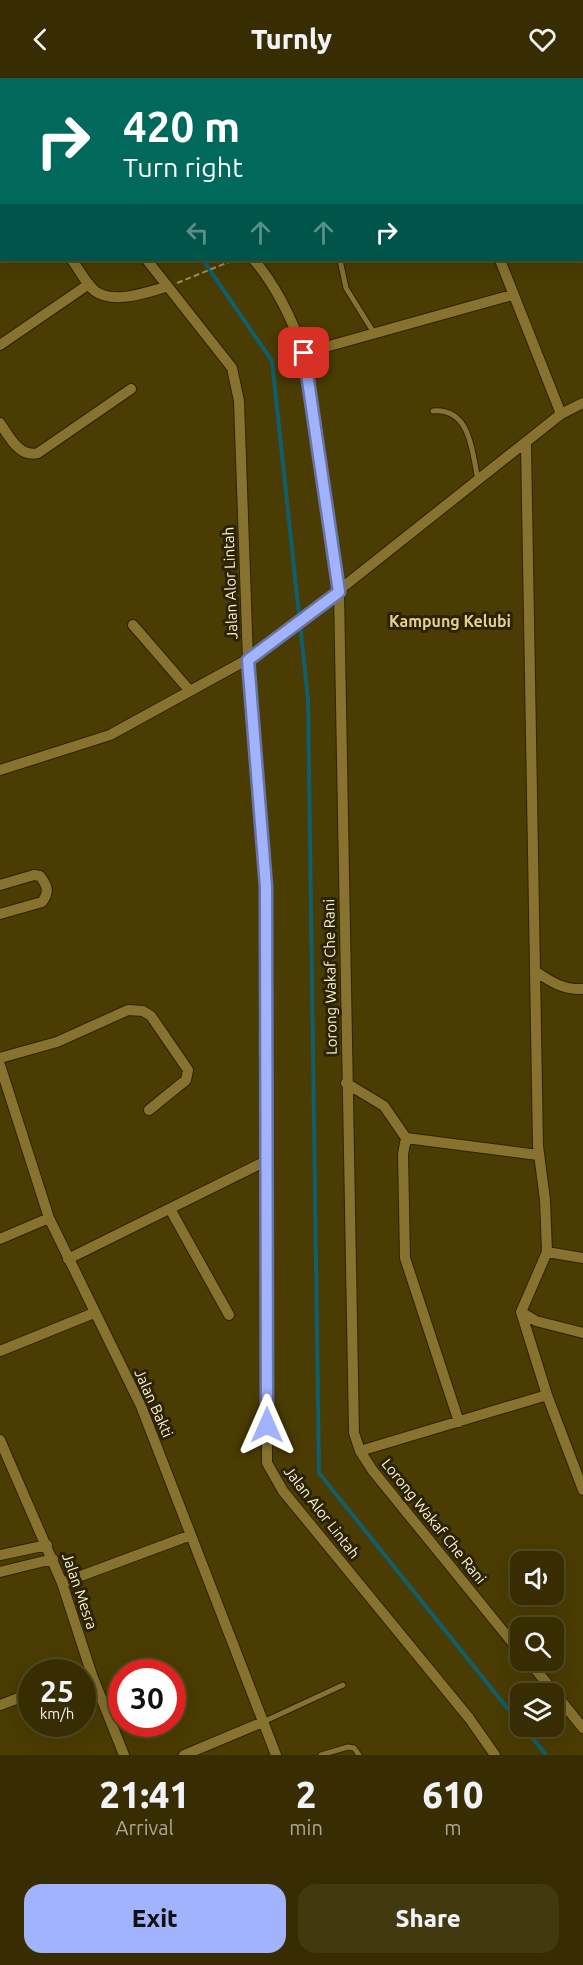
<!DOCTYPE html>
<html lang="en">
<head>
<meta charset="utf-8">
<style>
	body { margin:0; font-family:Ubuntu,sans-serif; background:#433911; color:#f1f3f6; height:100vh; display:flex; flex-direction:column; font-size:22px; white-space:nowrap }
	* { box-sizing:border-box; margin:0 }
	p { font-size:20px; color:#aba899 }
	.icon { flex:none; width:33px; height:33px; fill:none; stroke:currentColor; stroke-width:2; stroke-linecap:round; stroke-linejoin:round }
	.map { position:relative; height:1677px; overflow:hidden }
	.details { display:flex; flex-direction:column; background:#382d02; flex:1 }
	.details>* { flex:none }
	.banner { position:absolute; left:0px; top:0px; width:584px; height:183px; box-shadow:0 6px 24px #0002,0 0 0 2px #524924; background:#00695c; color:#fff; overflow:hidden }
	.fabs { position:absolute; left:510px; top:1473px; display:grid; gap:12px }
	.fabs a { display:grid; place-items:center; width:54px; height:54px; border-radius:12px; background:#382d02; box-shadow:0 6px 24px #0002,0 0 0 2px #524924; font-size:30px }
	.speed { position:absolute; left:18px; top:1581px; display:flex; gap:12px; font-size:30px; font-weight:700; text-align:center }
	.speed>* { display:grid; place-content:center; width:78px; height:78px; border-radius:50%; background:#382d02; box-shadow:0 6px 24px #0002,0 0 0 2px #524924; line-height:1 }
	.speed small { font-size:15px; font-weight:400 }
	.speed .limit { border:9px solid #d22; background:#fff; color:#111 }
	.pin { position:absolute; display:grid; place-items:center; width:51px; height:51px; color:#fff; margin:-26px; border-radius:12px; box-shadow:0 3px 9px #0006 }
	.me { position:absolute; width:66px; margin:-33px; rotate:0deg; stroke-linejoin:round; filter:drop-shadow(0 0 4px #0008) }
	.turn { display:flex; align-items:center; gap:21px; height:126px; padding:0 24px; font-size:27px }
	.turn .icon { width:78px; height:78px; stroke-width:2.5 }
	.turn b { display:block; font-size:42px; line-height:51px }
	.lanes { display:flex; align-items:center; height:57px; padding:0 24px; background:#0003; justify-content:center; gap:30px; direction:ltr }
	.lanes .off { opacity:.35 }
	.eta { display:flex; justify-content:space-evenly; align-items:center; height:102px; text-align:center }
	.eta b { font-size:36px; font-weight:800; line-height:42px }
	.button { display:flex; gap:12px; margin-top:auto; padding:12px 24px }
	.button a { flex:1; height:69px; border-radius:18px; background:#a1b3fd; color:#111; font-size:24px; font-weight:800; line-height:69px; text-align:center }
	.button a+a { background:#433911; color:#f1f3f6 }
	header { display:flex; justify-content:space-between; align-items:center; height:78px; padding:0 24px; background:#382d02; font-size:27px; font-weight:800 }
	.map>svg:first-child { display:block }
	.lines { fill:none; stroke-linecap:round; stroke-linejoin:round }
	.stream { stroke:#115e6c; stroke-width:4 }
	.service-casing { stroke:#2d2300; stroke-width:7 }
	.minor-casing { stroke:#2d2300; stroke-width:12 }
	.path { stroke:#9c9061; stroke-width:2; stroke-dasharray:6 3; stroke-linecap:butt }
	.service { stroke:#87732f; stroke-width:5 }
	.minor { stroke:#87732f; stroke-width:10 }
	.route-casing { stroke:#6974a4; stroke-width:15 }
	.route { stroke:#a1b3fd; stroke-width:10 }
	.labels { text-anchor:middle; dominant-baseline:central; stroke-width:6; stroke-linejoin:round; paint-order:stroke }
	.street-label { font-size:15px; fill:#fdf3d1; stroke:#2c2306 }
	.neighbourhood-label { font-size:16px; font-weight:bold; fill:#e5d08b; stroke:#2c2306 }
</style>
</head>
<body>
<header><svg class="icon" aria-label="back" viewBox="0 0 24 24"><path d="M15 5l-7 7 7 7"/></svg>Turnly<svg class="icon" aria-label="heart" viewBox="0 0 24 24"><path d="M12 20l-8-8c-3-5 5-10 8-4 3-6 11-1 8 4z"/></svg></header>
<div class="map">
<svg width="583" height="1677" viewBox="0 0 583 1677">
	<rect width="100%" height="100%" fill="#4a3c02"/>
	<g class="lines">
		<path class="stream" d="M79 0 80 2
			M203 182 272 283 308 621 319 1395 520 1646
			M523 1648 546 1677"/>
		<g class="service-casing">
			<path id="service" d="M340 182 346 210 374 255
				M433 333C471 330 472 374 478 402
				M263 1644 343 1607
				M321 1677 348 1669 354 1670 359 1677"/>
		</g>
		<g class="minor-casing">
			<path id="minor" d="M28 0 29 2
				M125 0 126 2
				M424 0 425 2
				M284 2 286 0
				M582 41 583 42
				M0 119 2 118
				M72 182C79 191 86 206 95 213 114 227 147 214 166 209
				M147 182 232 290 239 323 248 582 266 809 267 1385 283 1413 469 1640 495 1677
				M254 182C277 209 292 241 304 275L339 514 354 1355 360 1373 373 1393 520 1574
				M500 182 561 336
				M0 267 89 206
				M304 275 512 217
				M0 345C9 358 19 380 38 375L131 311
				M526 366 538 1068 545 1122 547 1174 521 1234 547 1317 583 1412
				M133 547 190 613
				M0 692 110 657 261 574 561 336 583 325
				M0 807 34 797 40 798C47 807 50 814 42 824L0 836
				M535 893C551 904 563 912 583 911
				M0 980 57 964 128 932 143 933 151 938 188 992 186 1002 149 1032
				M0 987 49 1140 141 1328 276 1677
				M346 1005 384 1028 406 1060
				M170 1131 229 1237
				M0 1161 49 1140
				M547 1174 583 1180
				M68 1181 266 1083
				M521 1234 536 1243 583 1255
				M0 1273 94 1235
				M459 1344 405 1180 403 1076 406 1060 538 1077
				M0 1362 62 1505 92 1597 124 1677
				M360 1373 547 1317
				M0 1477 47 1467
				M0 1494 53 1481
				M62 1505 191 1457
				M528 1582 583 1650
				M0 1627 32 1615
				M184 1677 263 1644"/>
		</g>
		<path class="path" d="M177 205 234 182"/>
		<use href="#service" class="service"/>
		<use href="#minor" class="minor"/>
	</g>
	<g class="lines">
		<g class="route-casing">
			<path id="route" d="M267 1347 266 809 248 582 339 514 304 275"/>
		</g>
		<use href="#route" class="route"/>
	</g>
	<g class="labels">
		<g class="street-label">
			<text transform="translate(230 505) rotate(-92)">Jalan Alor Lintah</text>
			<text transform="translate(330 899) rotate(-91)">Lorong Wakaf Che Rani</text>
			<text transform="translate(154 1325) rotate(66)">Jalan Bakti</text>
			<text transform="translate(322 1434) rotate(52)">Jalan Alor Lintah</text>
			<text transform="translate(434 1443) rotate(51)">Lorong Wakaf Che Rani</text>
			<text transform="translate(80 1513) rotate(71)">Jalan Mesra</text>
		</g>
		<g class="neighbourhood-label">
			<text x="450" y="543">Kampung Kelubi</text>
		</g>
	</g>
</svg>
<div class="fabs">
<a><svg class="icon" aria-label="sound" viewBox="0 0 24 24"><path d="M4 9h4l5-4v14l-5-4H4zM17 9q2 3 0 6"/></svg></a>
<a><svg class="icon" aria-label="search" viewBox="0 0 24 24"><circle cx="10" cy="10" r="6"/><path d="M15 15l6 6"/></svg></a>
<a><svg class="icon" aria-label="layers" viewBox="0 0 24 24"><path d="M12 4l9 5-9 5-9-5zM3 14l9 5 9-5"/></svg></a>
</div>
<div class="speed"><div>25<small>km/h</small></div><div class="limit">30</div></div>
<div class="pin" style="left:304px;top:275px;background:#d93025"><svg class="icon" aria-label="arrive" viewBox="0 0 24 24"><path d="M6 21V4h12l-3 4 3 4H6"/></svg></div>
<svg class="me" style="left:267px;top:1347px" viewBox="-20 -20 40 40"><path d="M0-17L14 15 0 8-14 15z" fill="#a1b3fd" stroke="#fff" stroke-width="4"/></svg>
<div class="banner">
<div class="turn"><svg class="icon" aria-label="right" viewBox="0 0 24 24"><path d="M7 20v-9h11M14 6l5 5-5 5"/></svg><div><b>420 m</b>Turn right</div></div>
<div class="lanes"><svg class="icon off" aria-label="left" viewBox="0 0 24 24"><path d="M17 20v-9H6M10 6l-5 5 5 5"/></svg><svg class="icon off" aria-label="ahead" viewBox="0 0 24 24"><path d="M12 20V5M6 11l6-6 6 6"/></svg><svg class="icon off" aria-label="ahead" viewBox="0 0 24 24"><path d="M12 20V5M6 11l6-6 6 6"/></svg><svg class="icon" aria-label="right" viewBox="0 0 24 24"><path d="M7 20v-9h11M14 6l5 5-5 5"/></svg></div>
</div>
</div>
<section class="details">
<div class="eta">
<div><b>21:41</b><p>Arrival</p></div>
<div><b>2</b><p>min</p></div>
<div><b>610</b><p>m</p></div>
</div>
<div class="button"><a>Exit</a><a>Share</a></div>
</section>
</body>
</html>
